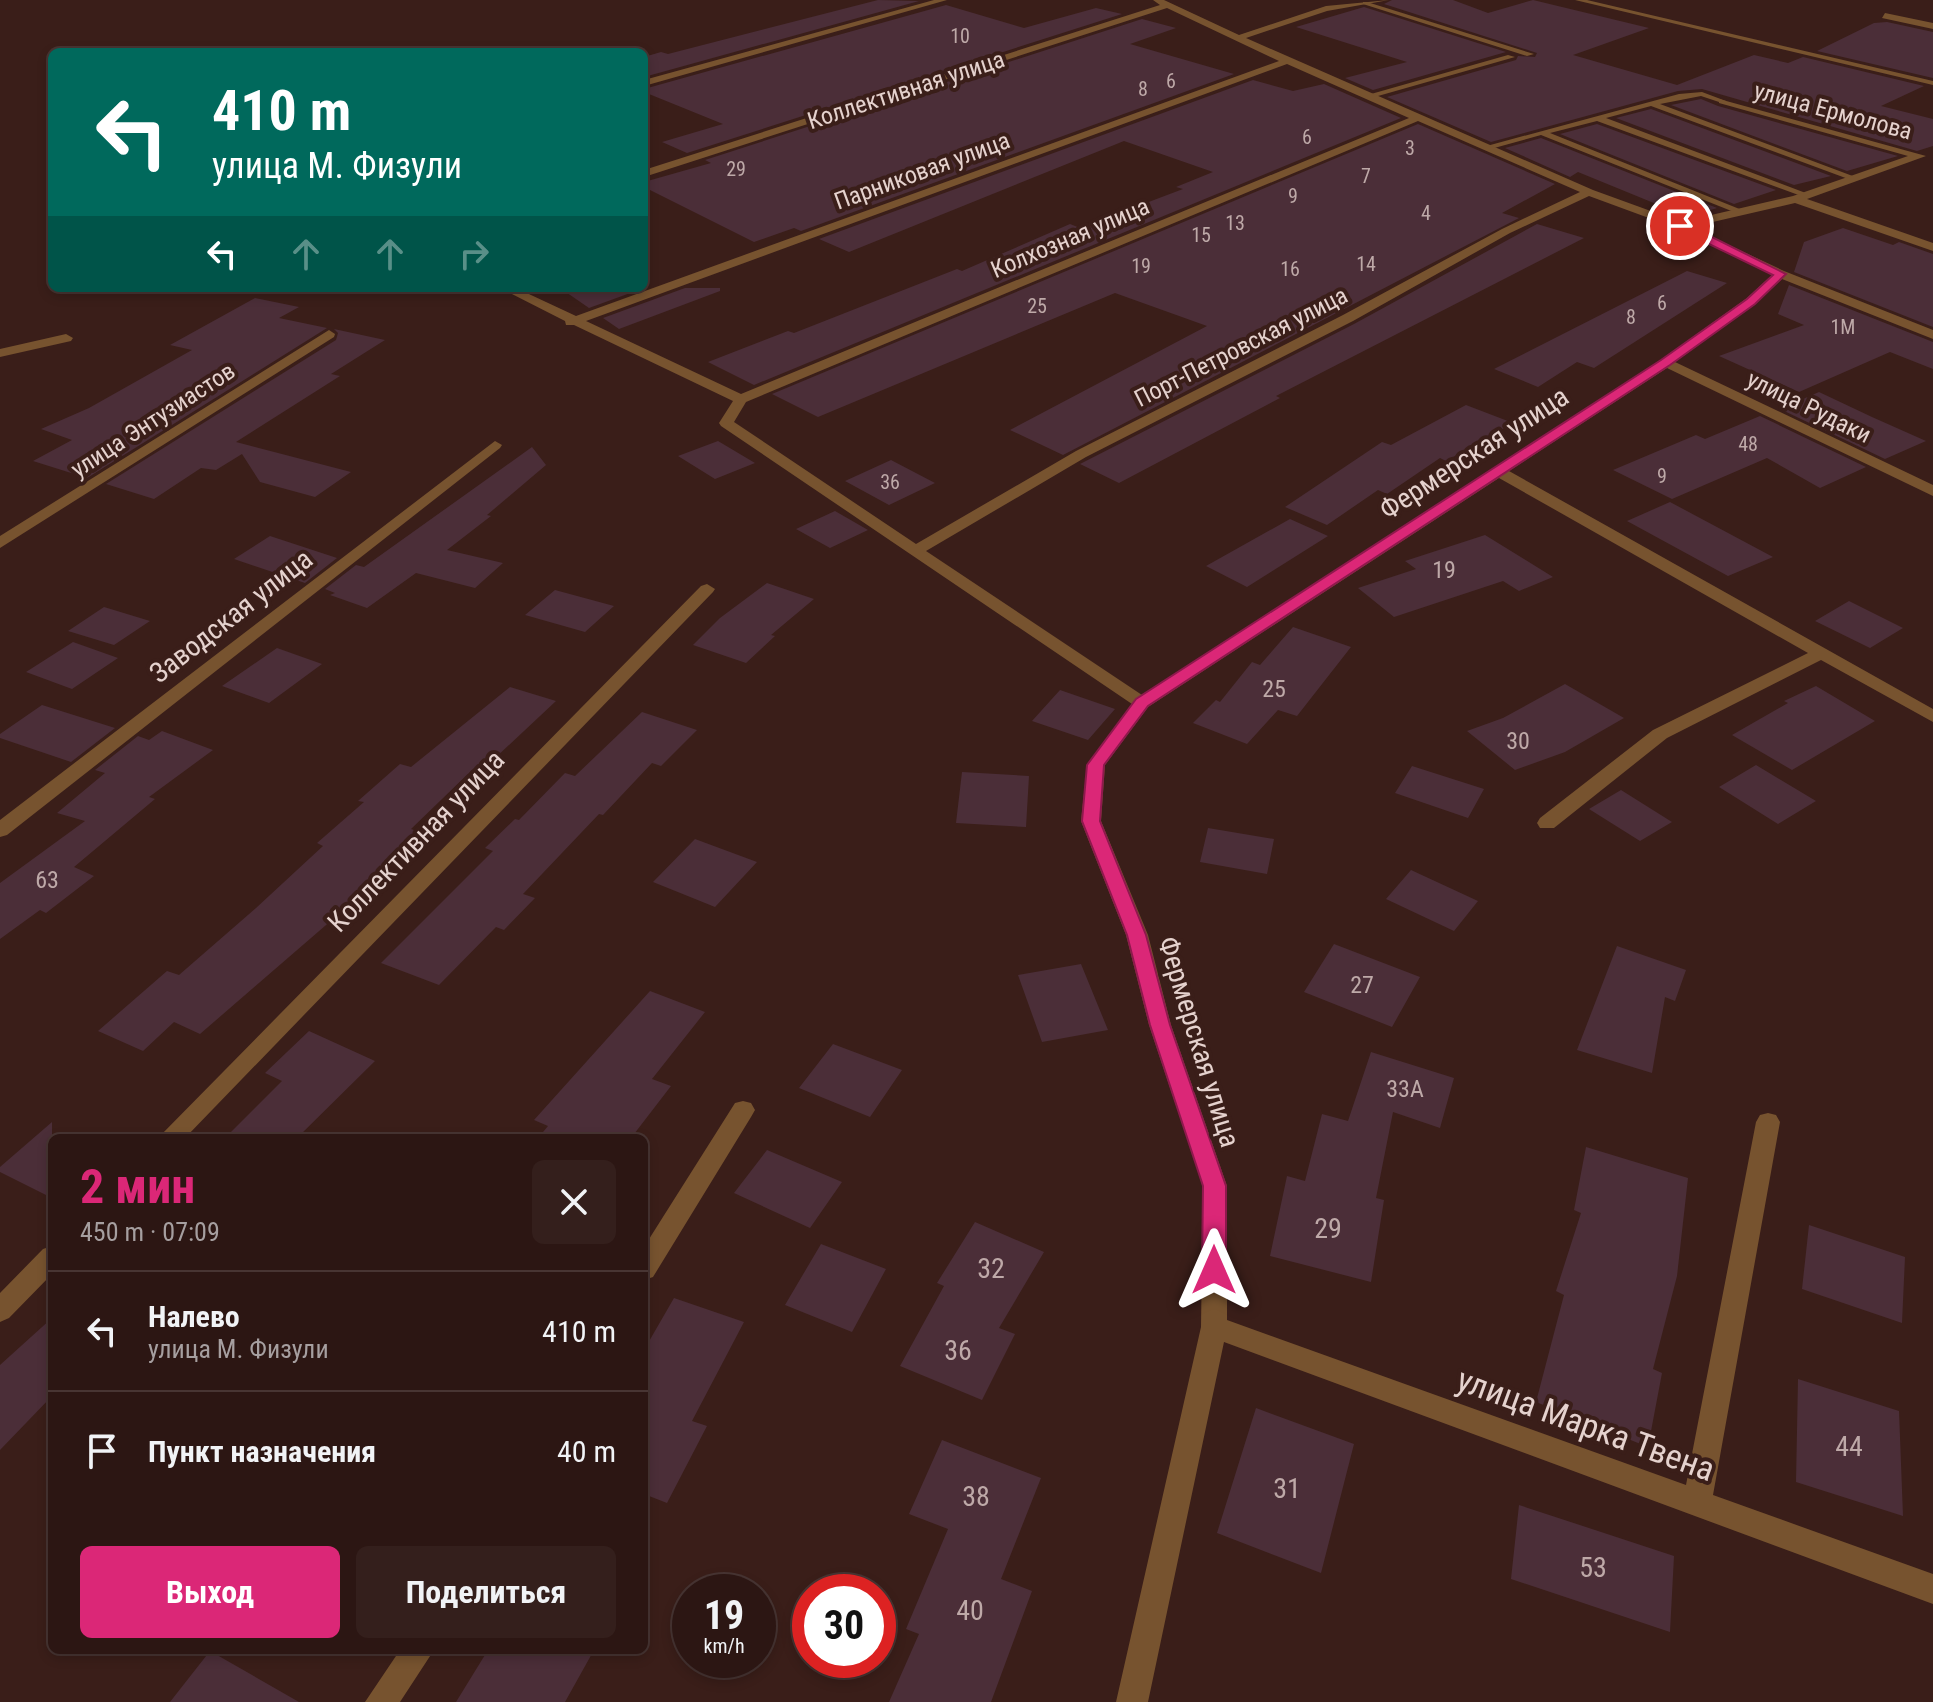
<!DOCTYPE html>
<html lang="ru">
<head>
<meta charset="utf-8">
<style>
	body { margin:0; font-family:"Roboto Condensed",sans-serif; background:#341f1c; color:#f1f3f6; height:100vh; display:flex; flex-direction:column; font-size:30px; white-space:nowrap }
	* { box-sizing:border-box; margin:0 }
	p { font-size:26px; color:#a69fa0 }
	.icon { flex:none; width:44px; height:44px; fill:none; stroke:currentColor; stroke-width:2; stroke-linecap:round; stroke-linejoin:round }
	.map { position:relative; flex:1; overflow:hidden }
	.sheet { position:absolute; left:48px; top:1134px; width:600px; height:520px; display:flex; flex-direction:column; background:#2c1613; border-radius:12px; box-shadow:0 4px 12px #0003,0 0 0 2px #483533 }
	.sheet>* { flex:none }
	.top-card { position:absolute; left:48px; top:48px; width:600px; height:244px; border-radius:12px; box-shadow:0 4px 12px #0003,0 0 0 2px #483533; background:#00695c; color:#fff; overflow:hidden }
	.speed { position:absolute; left:672px; top:1574px; display:flex; gap:16px; font-size:40px; font-weight:700; text-align:center }
	.speed>* { display:grid; place-content:center; width:104px; height:104px; border-radius:50%; background:#2c1613; box-shadow:0 4px 12px #0003,0 0 0 2px #483533; line-height:1 }
	.speed small { font-size:20px; font-weight:400 }
	.speed .limit { border:12px solid #d22; background:#fff; color:#111 }
	.pin { position:absolute; display:grid; place-items:center; width:68px; height:68px; color:#fff; margin:-34px; border:4px solid #fff; border-radius:50%; box-shadow:0 2px 8px #0007 }
	.me { position:absolute; width:88px; margin:-44px; rotate:0deg; stroke-linejoin:round; filter:drop-shadow(0 0 6px #0008) }
	.turn { display:flex; align-items:center; gap:28px; height:168px; padding:0 32px; font-size:36px }
	.turn .icon { width:104px; height:104px; stroke-width:2.5 }
	.turn b { display:block; font-size:56px; line-height:68px }
	.lanes { display:flex; align-items:center; height:76px; padding:0 32px; background:#0003; justify-content:center; gap:40px; direction:ltr }
	.lanes .off { opacity:.35 }
	.round { display:grid; place-items:center; flex:none; width:84px; height:84px; border-radius:12px; background:#341f1c }
	.summary { display:flex; align-items:center; justify-content:space-between; height:136px; padding:0 32px }
	h1 { font-size:48px; font-weight:700; line-height:60px; color:#db2777 }
	.cta { display:flex; gap:16px; margin-top:auto; padding:16px 32px }
	.cta a { flex:1; height:92px; border-radius:12px; background:#db2777; color:#fff; font-size:32px; font-weight:700; line-height:92px; text-align:center }
	.cta a+a { background:#341f1c; color:#f1f3f6 }
	ul { padding:0; list-style:none }
	li { display:flex; align-items:center; gap:24px; height:120px; padding:0 32px; border-top:2px solid #483533 }
	li div { flex:1 }
	li b { display:block; font-size:30px }
	li em { font-style:normal }
	.map>svg:first-child { display:block }
	.building { fill:#4b2e38 }
	.lines { fill:none; stroke-linecap:round; stroke-linejoin:round }
	.service { fill:#77532f; fill-rule:evenodd }
	.minor { fill:#77532f; fill-rule:evenodd }
	.route { fill:#db2777; stroke:#8e194d; stroke-width:2 }
	.labels { text-anchor:middle; dominant-baseline:central; stroke-width:8; stroke-linejoin:round; paint-order:stroke }
	.far-number-label { font-size:20px; fill:#bea9a8 }
	.far-street-label { font-size:24px; fill:#e5d2ce; stroke:#3a1e19 }
	.number-label { font-size:24px; fill:#bea9a8 }
	.street-label { font-size:28px; fill:#e5d2ce; stroke:#3a1e19 }
	.near-number-label { font-size:28px; fill:#bea9a8 }
	.near-street-label { font-size:34px; fill:#e5d2ce; stroke:#3a1e19 }
</style>
</head>
<body>
<div class="map">
<svg width="1933" height="1702" viewBox="0 0 1933 1702">
	<rect width="100%" height="100%" fill="#3a1e19"/>
	<path class="building" d="M878 0 919 1 644 77V57L661 52 668 54Z
		M1392 0H1453L1488 13 1533 0 1649 28 1573 55 1677 85 1754 55 1788 63 1803 57 1924 86 1881 106 1933 119V146L1917 151 1702 89 1678 91 1491 142 1387 97 1516 60 1518 56 1535 57 1537 53 1384 4Z
		M946 5 1024 28 1096 8 1122 14 687 153 662 142 723 124 644 92V89Z
		M1364 7 1506 52 1373 90 1345 78 1407 62 1296 27Z
		M1142 19 1176 28 1130 44 1234 74 801 231 794 228 754 242 644 187V182L711 163 705 160Z
		M1887 22 1933 32V78L1817 51 1874 23Z
		M1253 80 1293 91 1324 84 1401 118 754 385 708 362 788 331 794 333 957 269 962 271 1070 224 1080 228 1183 189 1176 187 1213 172 1124 141 849 252 819 239Z
		M1701 99 1718 106 1898 156 1847 171 1671 105Z
		M1651 109 1831 176 1794 185 1616 118Z
		M1418 124 1555 184 1502 213 1519 218 1063 455 1010 430 1207 326 1115 293 818 417 772 394Z
		M1597 124 1776 190 1734 204 1560 134Z
		M1541 138 1717 208 1688 217 1578 172 1570 177 1505 148Z
		M1537 224 1584 238 1276 396 1280 398 1119 483 1080 464 1354 324Z
		M1843 228 1893 245 1899 242 1933 254V327L1794 272 1804 242Z
		M1687 271 1727 283 1594 368 1577 362 1538 387 1494 369Z
		M1789 285 1933 342V369L1890 352 1799 392 1719 356 1804 325 1778 314Z
		M560 288H644L589 308Z
		M685 288H720V291L619 329 603 318Z
		M255 298 299 307 279 318 327 328 87 478 33 461 72 440 41 429 89 408 192 350 170 345Z
		M334 329 385 340 331 374 340 376 236 442 351 472 315 497 260 482 242 454 216 470 201 468 154 499 106 484 336 340 338 333Z
		M1819 392 1872 417 1926 441 1885 459 1780 409Z
		M1466 405 1513 423 1446 461 1440 458 1387 494 1378 490 1327 525 1285 507 1382 442 1391 445Z
		M1760 416 1866 467 1820 488 1767 458 1672 499 1613 470 1696 435 1705 439Z
		M718 441 755 463 715 479 678 456Z
		M532 447 546 465 487 515 491 516 447 550 503 563 475 588 416 573 367 608 330 595 335 593 325 589 356 565 364 567Z
		M891 460 935 483 889 505 845 481Z
		M1670 502 1773 557 1728 576 1627 521Z
		M835 511 868 530 830 548 796 529Z
		M1290 519 1328 536 1247 587 1206 566Z
		M1485 535 1553 577 1519 591 1503 581 1394 617 1358 588 1416 569 1405 561Z
		M270 536 337 558 305 583 234 559Z
		M767 583 814 599 771 635 775 636 746 663 693 645 720 618Z
		M555 590 614 606 585 632 525 615Z
		M1849 601 1903 628 1870 648 1815 621Z
		M104 607 150 621 114 645 68 631Z
		M1293 627 1351 647 1297 716 1278 710 1247 744 1193 723 1216 700 1220 702 1252 662 1260 665Z
		M73 642 118 658 72 689 26 672Z
		M277 648 322 664 269 703 222 686Z
		M1565 684 1624 718 1565 752 1515 770 1467 731 1503 718Z
		M1816 686 1875 721 1792 770 1732 735 1788 703 1784 701Z
		M510 687 556 701 479 773 472 770 411 829 420 832 366 881 377 885 339 921 333 919 200 1034 174 1022 143 1051 98 1031 167 971 179 975 256 908 323 846 317 843 364 802 358 801 400 764 411 767Z
		M1060 690 1115 709 1088 740 1032 721Z
		M42 705 115 728 71 762 0 738V734Z
		M642 712 697 730 661 766 652 763 603 815 599 814 523 894 535 898 504 930 496 927 439 985 381 963 493 851 485 848 515 819 519 820 565 773 575 776Z
		M162 731 213 750 149 797 155 799 74 867 94 876 46 913 40 910 0 939V883L85 821 57 813 105 773 95 770 138 736 149 740Z
		M1756 765 1816 801 1778 824 1719 787Z
		M1412 766 1484 789 1468 818 1395 793Z
		M962 772 1029 776 1026 827 956 823Z
		M1621 790 1672 822 1640 841 1589 809Z
		M1208 828 1274 839 1267 874 1200 862Z
		M695 839 757 862 715 907 653 882Z
		M1411 870 1478 901 1454 931 1386 899Z
		M1334 944 1420 977 1392 1027 1304 992Z
		M1617 946 1686 970 1675 1001 1665 997 1652 1073 1577 1050Z
		M1081 964 1108 1030 1042 1042 1018 975Z
		M650 991 705 1012 652 1079 671 1086 631 1138H538L548 1126 534 1120Z
		M309 1031 375 1061 297 1138H225L282 1081 265 1073Z
		M833 1044 902 1070 870 1117 799 1088Z
		M1371 1052 1454 1078 1440 1128 1393 1112 1376 1198 1384 1200 1371 1282 1270 1256 1287 1176 1305 1181 1322 1114 1348 1121Z
		M52 1122V1198L0 1172V1167Z
		M1586 1147 1688 1178 1677 1276 1653 1369 1662 1373 1648 1447 1536 1402 1564 1295 1556 1291 1581 1213 1574 1210Z
		M767 1150 842 1182 810 1228 734 1193Z
		M975 1222 1044 1252 999 1328 1015 1334 982 1400 900 1366 944 1286 937 1283Z
		M1809 1225 1905 1257 1902 1323 1802 1289Z
		M821 1244 886 1269 852 1332 785 1305Z
		M674 1298 744 1322 692 1421 707 1426 667 1503 644 1494V1350Z
		M52 1318V1396L0 1450V1365Z
		M1798 1379 1899 1411 1903 1516 1796 1482Z
		M1256 1408 1354 1444 1321 1573 1217 1533Z
		M942 1440 1041 1478 1001 1579 1032 1591 991 1702H889L919 1634 906 1629 948 1529 909 1514Z
		M1519 1505 1674 1556 1670 1632 1511 1579Z
		M488 1650H594L565 1702H456Z
		M210 1651 299 1702H170Z"/>
	<g class="lines">
		<path class="service" d="M1575 0H1587L1933 81V85Z
			M1363 2H1367L1534 54 1527 56 1363 4Z
			M1508 55 1515 57 1371 98 1364 96Z
			M1702 92 1726 101 1722 103 1701 96 1660 104 1858 178 1851 180 1651 106 1606 118 1811 195 1804 197 1597 121 1550 133 1747 212 1739 214 1541 135 1487 150 1483 147 1679 94Z"/>
		<path class="minor" d="M934 0H947L644 86V80Z
			M1153 0H1164L1239 35 1326 6 1389 0 1327 11 1246 38 1593 190 1681 222 1793 196 1908 156 1719 103V99L1926 156 1807 199 1933 243V251L1795 203 1691 227 1784 271 1933 330V339L1782 279 1755 304 1675 362 1933 485V496L1667 368 1509 471 1933 709V722L1821 660 1667 738 1554 828H1540L1537 823 1540 818 1653 730 1808 653 1499 478 1148 707 1105 765 1101 821 1148 935 1171 1025 1227 1186V1320L1686 1485 1756 1122 1760 1115 1768 1113 1776 1115 1780 1122 1713 1495 1933 1574V1604L1224 1342 1148 1702H1116L1201 1327 1203 1186 1149 1025 1126 935 1081 821 1087 765 1132 704 721 426 719 423 733 401 574 325H566L565 321 500 288H516L576 316 1279 61 1167 8 644 177V170L1160 5ZM1287 64 1409 118 741 394 586 321ZM1418 121 1580 192 1502 229 1343 315 1076 451 916 544 734 422 746 402ZM1589 196 1676 228 1772 275 1747 298 1661 360 1142 695 926 551 1086 457 1353 321 1510 233Z
			M1885 13 1933 23V29L1882 18Z
			M329 330 335 334 334 337 0 548V536Z
			M66 334 73 338 71 341 0 357V349Z
			M495 441 502 445 500 448 7 835 0 837V820Z
			M707 584 715 589 713 592 185 1138H158L701 586Z
			M743 1101 751 1103 755 1110 751 1117 653 1277 644 1280V1247L735 1103Z
			M52 1246V1274L9 1318 0 1322V1293L43 1249Z
			M400 1650H434L400 1702H365Z"/>
	</g>
	<path class="route" d="M1676 223H1684L1786 274 1755 304 1670 365 1148 706 1104 765 1100 821 1146 935 1170 1025 1226 1186V1270L1222 1278 1214 1280 1206 1278 1202 1270 1203 1186 1150 1025 1127 935 1082 821 1087 765 1136 699 1661 360 1747 299 1773 275 1676 228Z"/>
	<g class="labels">
		<g class="far-number-label">
			<text x="960" y="36">10</text>
			<text x="1171" y="81">6</text>
			<text x="1143" y="89">8</text>
			<text x="1307" y="137">6</text>
			<text x="1410" y="148">3</text>
			<text x="736" y="169">29</text>
			<text x="1366" y="176">7</text>
			<text x="1293" y="196">9</text>
			<text x="1426" y="213">4</text>
			<text x="1235" y="223">13</text>
			<text x="1201" y="235">15</text>
			<text x="1366" y="264">14</text>
			<text x="1141" y="266">19</text>
			<text x="1290" y="269">16</text>
			<text x="1662" y="303">6</text>
			<text x="1037" y="306">25</text>
			<text x="1631" y="317">8</text>
			<text x="1843" y="327">1М</text>
			<text x="1748" y="444">48</text>
			<text x="1662" y="476">9</text>
			<text x="890" y="482">36</text>
		</g>
		<g class="far-street-label">
			<text transform="translate(906 90) rotate(-18)">Коллективная улица</text>
			<text transform="translate(1833 111) rotate(15)">улица Ермолова</text>
			<text transform="translate(922 171) rotate(-20)">Парниковая улица</text>
			<text transform="translate(1070 238) rotate(-23)">Колхозная улица</text>
			<text transform="translate(1241 347) rotate(-27)">Порт-Петровская улица</text>
			<text transform="translate(1809 407) rotate(26)">улица Рудаки</text>
			<text transform="translate(153 420) rotate(-33)">улица Энтузиастов</text>
		</g>
		<g class="number-label">
			<text x="1444" y="570">19</text>
			<text x="1274" y="689">25</text>
			<text x="1518" y="741">30</text>
			<text x="47" y="880">63</text>
			<text x="1362" y="985">27</text>
			<text x="1405" y="1089">33А</text>
		</g>
		<g class="street-label">
			<text transform="translate(1474 453) rotate(-33)">Фермерская улица</text>
			<text transform="translate(231 616) rotate(-38)">Заводская улица</text>
			<text transform="translate(416 841) rotate(-46)">Коллективная улица</text>
			<text transform="translate(1199 1042) rotate(73)">Фермерская улица</text>
		</g>
		<g class="near-number-label">
			<text x="1328" y="1228">29</text>
			<text x="991" y="1268">32</text>
			<text x="958" y="1350">36</text>
			<text x="1849" y="1446">44</text>
			<text x="1287" y="1488">31</text>
			<text x="976" y="1496">38</text>
			<text x="1593" y="1567">53</text>
			<text x="970" y="1610">40</text>
		</g>
		<g class="near-street-label">
			<text transform="translate(1586 1424) rotate(20)">улица Марка Твена</text>
		</g>
	</g>
</svg>
<div class="speed"><div>19<small>km/h</small></div><div class="limit">30</div></div>
<div class="pin" style="left:1680px;top:226px;background:#d93025"><svg class="icon" aria-label="arrive" viewBox="0 0 24 24"><path d="M6 21V4h12l-3 4 3 4H6"/></svg></div>
<svg class="me" style="left:1214px;top:1270px" viewBox="-20 -20 40 40"><path d="M0-17L14 15 0 8-14 15z" fill="#db2777" stroke="#fff" stroke-width="4"/></svg>
<div class="top-card">
<div class="turn"><svg class="icon" aria-label="left" viewBox="0 0 24 24"><path d="M17 20v-9H6M10 6l-5 5 5 5"/></svg><div><b>410 m</b>улица М. Физули</div></div>
<div class="lanes"><svg class="icon" aria-label="left" viewBox="0 0 24 24"><path d="M17 20v-9H6M10 6l-5 5 5 5"/></svg><svg class="icon off" aria-label="ahead" viewBox="0 0 24 24"><path d="M12 20V5M6 11l6-6 6 6"/></svg><svg class="icon off" aria-label="ahead" viewBox="0 0 24 24"><path d="M12 20V5M6 11l6-6 6 6"/></svg><svg class="icon off" aria-label="right" viewBox="0 0 24 24"><path d="M7 20v-9h11M14 6l5 5-5 5"/></svg></div>
</div>
<section class="sheet">
<div class="summary"><div><h1>2 мин</h1><p>450 m · 07:09</p></div><a class="round"><svg class="icon" aria-label="close" viewBox="0 0 24 24"><path d="M6 6l12 12M18 6L6 18"/></svg></a></div>
<ul>
<li><svg class="icon" aria-label="left" viewBox="0 0 24 24"><path d="M17 20v-9H6M10 6l-5 5 5 5"/></svg><div><b>Налево</b><p>улица М. Физули</p></div><em>410 m</em></li>
<li><svg class="icon" aria-label="arrive" viewBox="0 0 24 24"><path d="M6 21V4h12l-3 4 3 4H6"/></svg><div><b>Пункт назначения</b></div><em>40 m</em></li>
</ul>
<div class="cta"><a>Выход</a><a>Поделиться</a></div>
</section>
</div>
</body>
</html>
